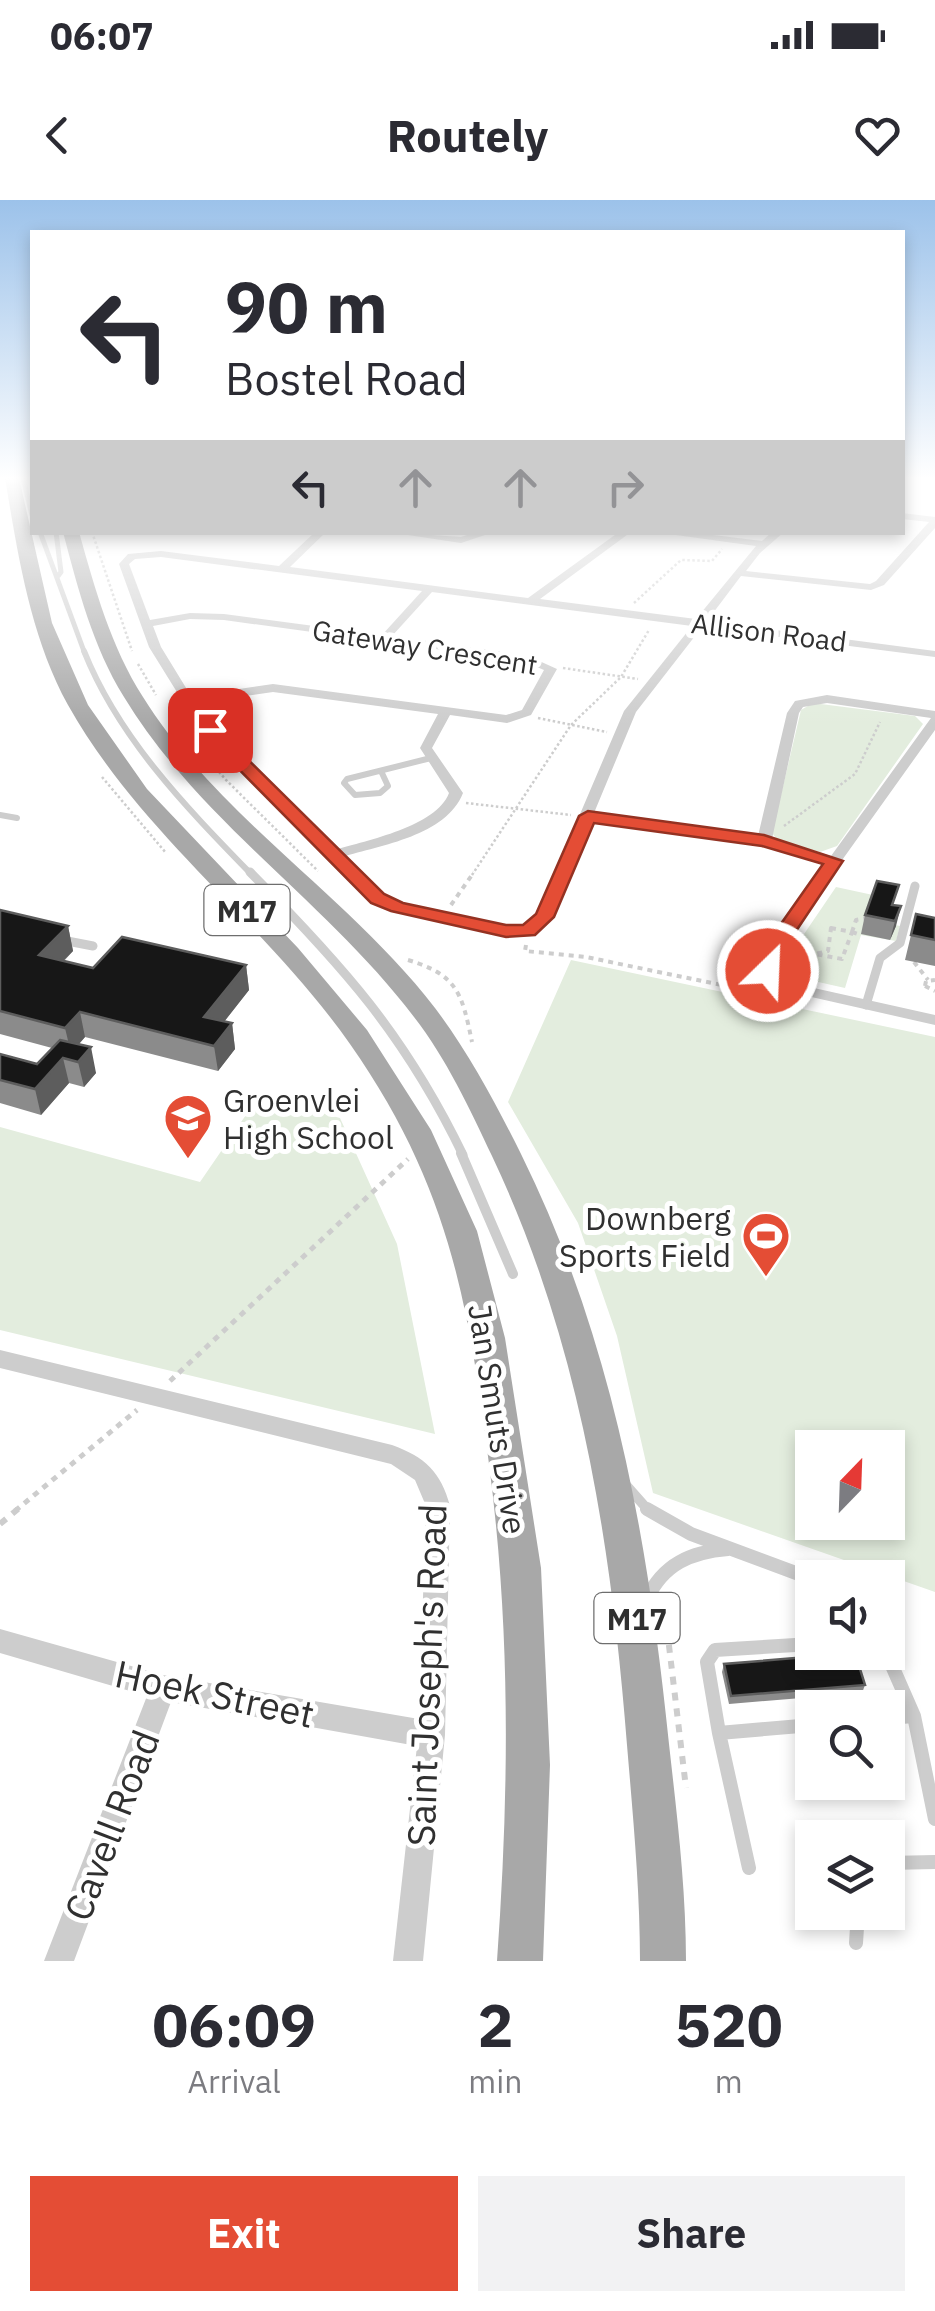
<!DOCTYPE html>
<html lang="en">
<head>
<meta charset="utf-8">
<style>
	body { margin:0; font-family:"IBM Plex Sans",sans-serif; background:#f2f2f3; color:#2b2b33; height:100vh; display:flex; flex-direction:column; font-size:38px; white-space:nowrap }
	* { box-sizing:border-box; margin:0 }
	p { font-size:32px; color:#7c7c81 }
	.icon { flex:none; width:55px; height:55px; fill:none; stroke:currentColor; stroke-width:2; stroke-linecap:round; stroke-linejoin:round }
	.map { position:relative; height:1761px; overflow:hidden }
	.details { display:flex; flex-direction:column; background:#fff; flex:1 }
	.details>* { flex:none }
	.hud { position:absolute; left:30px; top:30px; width:875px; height:305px; border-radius:0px; box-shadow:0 5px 15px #0003; background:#fff; color:#2b2b33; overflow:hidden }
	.needle { width:65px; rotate:23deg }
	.tools { position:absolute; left:795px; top:1230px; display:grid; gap:20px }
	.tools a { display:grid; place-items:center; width:110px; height:110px; border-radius:0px; background:#fff; box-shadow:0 5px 15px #0003; font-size:50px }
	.pin { position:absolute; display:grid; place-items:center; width:85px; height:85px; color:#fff; margin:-42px; border-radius:20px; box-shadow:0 5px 15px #0006 }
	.me { position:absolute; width:110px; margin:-55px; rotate:24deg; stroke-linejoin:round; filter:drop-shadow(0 0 8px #0008) }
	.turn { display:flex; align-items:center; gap:35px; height:210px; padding:0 30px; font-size:45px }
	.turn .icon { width:130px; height:130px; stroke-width:2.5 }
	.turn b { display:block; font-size:70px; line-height:85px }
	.lanes { display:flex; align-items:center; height:95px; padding:0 30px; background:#0003; justify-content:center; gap:50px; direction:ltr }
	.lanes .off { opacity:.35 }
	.eta { display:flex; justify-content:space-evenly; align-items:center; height:170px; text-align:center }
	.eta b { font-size:60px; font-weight:800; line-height:70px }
	.action { display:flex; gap:20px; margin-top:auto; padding:20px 30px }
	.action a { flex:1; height:115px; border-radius:0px; background:#e44d35; color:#fff; font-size:40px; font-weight:800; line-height:115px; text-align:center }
	.action a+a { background:#f2f2f3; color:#2b2b33 }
	.status { display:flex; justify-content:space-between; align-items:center; height:70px; padding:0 50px; background:#fff; direction:ltr }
	.status svg { height:28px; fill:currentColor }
	header { display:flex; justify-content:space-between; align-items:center; height:130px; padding:0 30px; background:#fff; font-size:45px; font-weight:800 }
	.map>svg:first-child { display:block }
	.green { fill:#e3edde; fill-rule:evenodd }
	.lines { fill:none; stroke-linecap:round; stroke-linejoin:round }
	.path-far3 { stroke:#cdcdcd; stroke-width:2.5; stroke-dasharray:2.5 2.5; stroke-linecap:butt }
	.path-far2 { stroke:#cdcdcd; stroke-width:4; stroke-dasharray:5 5; stroke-linecap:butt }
	.path-far1 { stroke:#cdcdcd; stroke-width:5; stroke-dasharray:6 6; stroke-linecap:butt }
	.path { stroke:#cdcdcd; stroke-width:6; stroke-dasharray:8 8; stroke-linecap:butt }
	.lane-far4 { stroke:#cdcdcd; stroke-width:5 }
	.lane-far3 { stroke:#cdcdcd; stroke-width:6 }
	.lane-far2 { stroke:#cdcdcd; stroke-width:9 }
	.lane-far1 { stroke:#cdcdcd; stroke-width:10 }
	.lane { stroke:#cdcdcd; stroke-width:14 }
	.street { fill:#cdcdcd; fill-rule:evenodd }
	.primary { fill:#a8a8a8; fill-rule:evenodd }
	.wall { fill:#8b8b8b }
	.shaded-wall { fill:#5d5d5d }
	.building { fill:#171717; stroke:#5d5d5d; stroke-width:2.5 }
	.route { fill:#e44d35; stroke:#943222; stroke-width:2.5 }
	.labels { text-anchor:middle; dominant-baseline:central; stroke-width:10; stroke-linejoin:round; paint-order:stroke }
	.far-street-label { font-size:28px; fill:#303030; stroke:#fff }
	.shield { fill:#fff; stroke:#6e6e6e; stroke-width:2.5 }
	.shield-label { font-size:30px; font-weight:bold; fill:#303030 }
	.poi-label { font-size:32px; fill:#303030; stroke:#fff; text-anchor:start }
	.street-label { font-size:32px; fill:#303030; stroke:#fff }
	.near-street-label { font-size:38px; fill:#303030; stroke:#fff }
</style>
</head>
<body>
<div class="status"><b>06:07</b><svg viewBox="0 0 49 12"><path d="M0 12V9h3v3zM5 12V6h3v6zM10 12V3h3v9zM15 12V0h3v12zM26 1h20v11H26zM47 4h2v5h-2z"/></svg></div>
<header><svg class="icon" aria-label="back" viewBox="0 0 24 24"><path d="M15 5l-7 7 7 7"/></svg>Routely<svg class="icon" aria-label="heart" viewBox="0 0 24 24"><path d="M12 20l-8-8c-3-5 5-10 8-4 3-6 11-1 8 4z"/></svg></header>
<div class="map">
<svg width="935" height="1761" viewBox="0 0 935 1761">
	<rect width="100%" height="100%" fill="#fff"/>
	<path class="green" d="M813 503 915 516 923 524 837 646 820 652 778 641 772 633 801 510Z
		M836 687 873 695 866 719 900 726 896 741 861 735 845 788 796 777 783 765Z
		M571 760 935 837V1392L653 1293 617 1136 578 1023 508 902ZM812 1248H888V1322H812Z
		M259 896 340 918 397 1044 435 1234 0 1130V927L200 982Z"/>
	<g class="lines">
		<path class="path-far3" d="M92 332 132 451
			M634 403 681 360 712 361 722 349
			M138 464 156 495
			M563 468 638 479
			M170 515 226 580 318 671
			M538 518 607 532
			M102 577 166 653
			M466 603 571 615
			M784 626 855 574 880 522
			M472 675 571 525 621 477 649 430"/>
		<path class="path-far2" d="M451 705 474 672
			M831 728 852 732 842 759 815 754 828 751Z
			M852 732 861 735
			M852 732 856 720 867 718
			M526 745 525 751 586 757 770 795
			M408 760C458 775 462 794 472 842
			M914 762 928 780
			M925 786 926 781 935 780
			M925 786 935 791"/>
		<path class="path-far1" d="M170 1181 408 959
			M15 1311 137 1210"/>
		<path class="path" d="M0 1324 18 1309
			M667 1429 686 1588"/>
		<path class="lane-far4" d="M23 278 32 315
			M40 332 85 454
			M56 332 61 372 58 376"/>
		<path class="lane-far3" d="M84 451C119 539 187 608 252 675
			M381 571 388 586 380 593 355 595 344 583 347 579 431 558
			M0 615 17 618"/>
		<path class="lane-far2" d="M250 672C343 766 405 835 463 955
			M62 740 93 746
			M866 805 880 758 900 743 915 686"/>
		<path class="lane-far1" d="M461 953 513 1074
			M626 1285 649 1311"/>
		<path class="lane" d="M647 1309 691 1334 812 1379
			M647 1399C663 1364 691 1352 728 1349
			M812 1444 715 1450 707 1462 719 1533 812 1525
			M886 1452 914 1516 935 1619
			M888 1518 914 1516
			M719 1533 749 1668
			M888 1663 935 1662
			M856 1743 858 1712"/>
		<path class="street" d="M902 313 935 317V328L884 385 871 390 741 376 707 421 935 451V457L702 427 636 512 594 613 758 636 787 513 795 501 827 495 935 511V530L795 726 774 766 777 774 796 784 935 815V825L785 791 764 780 758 766 780 726 826 663 763 645 591 621 552 717 533 734 505 736 386 708 349 681 193 518 149 447 119 364 128 354 161 351 279 366 315 332H326L290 367 528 398 619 332H631L540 399 696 419 756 346 654 332H689L762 341 772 332H784L760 353 746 371 870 384 876 381 929 322 902 319ZM161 357 422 391 382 435 224 414 190 413 150 420 129 364 135 359ZM432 392 692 426 624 511 537 715 524 726H505L396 702 359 675 342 657C381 645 446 636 463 593L432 548 450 515 507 523 531 515 557 469 526 455 392 436ZM190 419 224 420 523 461 544 470 522 510 506 515 273 484 191 496 161 447 153 426ZM273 492 438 514 420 548 449 593C436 627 367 640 335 650L202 513 195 503ZM827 503 931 518 831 656 772 639 799 513 803 507Z
			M388 332 461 337 476 332H494L461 343Z
			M0 1150 392 1245C425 1257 441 1272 450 1306L445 1535 423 1761H393L417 1546 171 1502 74 1761H44L147 1496 0 1453V1429L163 1475 419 1519 426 1306 415 1280 391 1264 0 1168Z"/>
		<path class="primary" d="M5 278H19L52 423 88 505 147 589 298 748 367 830 431 930 477 1031 505 1138 541 1368 550 1565 543 1761H497C509 1592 511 1433 489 1264 468 1099 448 984 350 844 265 723 141 635 68 505 30 436 18 355 5 278Z
			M63 332H79C95 389 111 447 143 497 217 616 349 696 435 808 469 853 496 904 521 954 613 1140 648 1339 669 1544 677 1616 686 1688 686 1761H640C640 1689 633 1617 627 1545 611 1342 580 1142 492 956 470 909 446 858 414 817 327 702 199 621 124 497 93 447 78 389 63 332Z"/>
	</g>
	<path class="wall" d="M894 705 896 726 890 740 861 734 865 715Z
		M0 710 68 726 73 751 64 761 93 768 246 765 249 790 224 822 232 823 235 849 218 871 85 837 79 844 96 873 84 887 69 883 41 915 0 903V854L37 864 52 848 0 834Z
		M916 714 935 718V766L905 760Z
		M724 1464 865 1485 862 1493 729 1504 722 1472Z"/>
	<path class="shaded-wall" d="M901 706 896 726 890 740 895 721Z
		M68 726 73 751 45 779 39 755Z
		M246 765 249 790 208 842 204 817Z
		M80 812 85 837 71 853 65 828Z
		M232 823 235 849 218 871 214 846Z
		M91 847 96 873 84 887 78 862Z
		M63 858 69 883 41 915 35 889Z"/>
	<path class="building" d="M877 681 899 685 892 705 901 706 895 721 865 715Z
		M0 710 68 726 39 755 93 768 122 737 246 765 204 817 232 823 214 846 80 812 65 828 0 811Z
		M916 714 935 718V740L911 735Z
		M60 840 91 847 78 862 63 858 35 889 0 880V854L37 864Z
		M855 1453 865 1485 731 1496 724 1464Z"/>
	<linearGradient id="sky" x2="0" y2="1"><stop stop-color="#9cc2ea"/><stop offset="0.53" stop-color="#fff"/><stop offset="1" stop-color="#fff" stop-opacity="0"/></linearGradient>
	<rect width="935" height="525" fill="url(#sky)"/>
	<path class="route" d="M204 527H215L384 694 403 703 506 725H523L536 714 579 616 588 611 764 635 843 661 780 755 778 771 768 777 757 771 759 755 823 664 762 646 594 623 554 717 535 735 506 737 391 711 371 703 204 534Z"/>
	<defs>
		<g id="school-pin" transform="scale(2.5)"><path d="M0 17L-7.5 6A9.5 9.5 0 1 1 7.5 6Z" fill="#e44d35" stroke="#fff"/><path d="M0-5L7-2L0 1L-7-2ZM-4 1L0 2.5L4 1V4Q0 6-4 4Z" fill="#fff"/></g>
		<g id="stadium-pin" transform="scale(2.5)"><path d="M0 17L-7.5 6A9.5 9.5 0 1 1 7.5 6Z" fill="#e44d35" stroke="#fff"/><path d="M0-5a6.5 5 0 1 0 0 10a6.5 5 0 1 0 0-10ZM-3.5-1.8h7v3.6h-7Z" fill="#fff"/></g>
	</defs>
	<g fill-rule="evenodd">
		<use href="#school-pin" x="188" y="918"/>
		<use href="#stadium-pin" x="766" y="1036"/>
	</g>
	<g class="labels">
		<g class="far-street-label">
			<text transform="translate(769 432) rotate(7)">Allison Road</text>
			<text transform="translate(425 447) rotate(9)">Gateway Crescent</text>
		</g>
		<g class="shield">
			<rect x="204.5" y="685" width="85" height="50" rx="8"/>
			<rect x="594.5" y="1393" width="85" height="50" rx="8"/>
		</g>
		<g class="shield-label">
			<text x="247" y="710">M17</text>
			<text x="637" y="1418">M17</text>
		</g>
		<g class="poi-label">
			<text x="223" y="900">Groenvlei<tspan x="223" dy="37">High School</tspan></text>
			<text x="731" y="1018" text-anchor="end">Downberg<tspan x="731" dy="37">Sports Field</tspan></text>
		</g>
		<g class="street-label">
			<text transform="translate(498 1219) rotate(81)">Jan Smuts Drive</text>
		</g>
		<g class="near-street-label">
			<text transform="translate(426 1475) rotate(-88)">Saint Joseph's Road</text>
			<text transform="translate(215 1493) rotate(12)">Hoek Street</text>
			<text transform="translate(111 1625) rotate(-69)">Cavell Road</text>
		</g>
	</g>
</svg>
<div class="tools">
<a><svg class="needle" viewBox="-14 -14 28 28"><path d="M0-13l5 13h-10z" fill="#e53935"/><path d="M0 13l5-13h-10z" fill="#7c7c81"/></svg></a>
<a><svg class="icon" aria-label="sound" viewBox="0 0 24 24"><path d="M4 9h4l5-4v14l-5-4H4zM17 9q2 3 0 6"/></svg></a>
<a><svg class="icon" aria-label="search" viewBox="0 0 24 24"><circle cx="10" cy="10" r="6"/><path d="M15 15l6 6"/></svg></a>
<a><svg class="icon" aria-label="layers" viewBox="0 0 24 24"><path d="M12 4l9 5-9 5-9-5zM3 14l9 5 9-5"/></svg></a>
</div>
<div class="pin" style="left:210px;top:530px;background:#d93025"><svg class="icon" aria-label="arrive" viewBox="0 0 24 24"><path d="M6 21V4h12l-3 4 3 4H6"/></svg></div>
<svg class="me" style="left:768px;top:771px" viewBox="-20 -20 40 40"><circle r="17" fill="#e44d35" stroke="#fff" stroke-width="3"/><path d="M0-11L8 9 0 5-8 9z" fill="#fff"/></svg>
<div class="hud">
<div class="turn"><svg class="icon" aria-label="left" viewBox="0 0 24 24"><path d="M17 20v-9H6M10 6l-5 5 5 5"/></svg><div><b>90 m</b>Bostel Road</div></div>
<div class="lanes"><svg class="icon" aria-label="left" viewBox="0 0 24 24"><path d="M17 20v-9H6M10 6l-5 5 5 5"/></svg><svg class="icon off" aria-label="ahead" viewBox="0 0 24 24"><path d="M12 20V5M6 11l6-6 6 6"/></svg><svg class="icon off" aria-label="ahead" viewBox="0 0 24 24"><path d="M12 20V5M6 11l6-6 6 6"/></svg><svg class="icon off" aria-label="right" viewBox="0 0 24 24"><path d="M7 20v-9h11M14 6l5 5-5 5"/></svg></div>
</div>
</div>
<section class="details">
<div class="eta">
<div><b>06:09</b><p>Arrival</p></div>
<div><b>2</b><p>min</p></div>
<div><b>520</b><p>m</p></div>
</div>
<div class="action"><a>Exit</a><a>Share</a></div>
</section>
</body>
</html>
